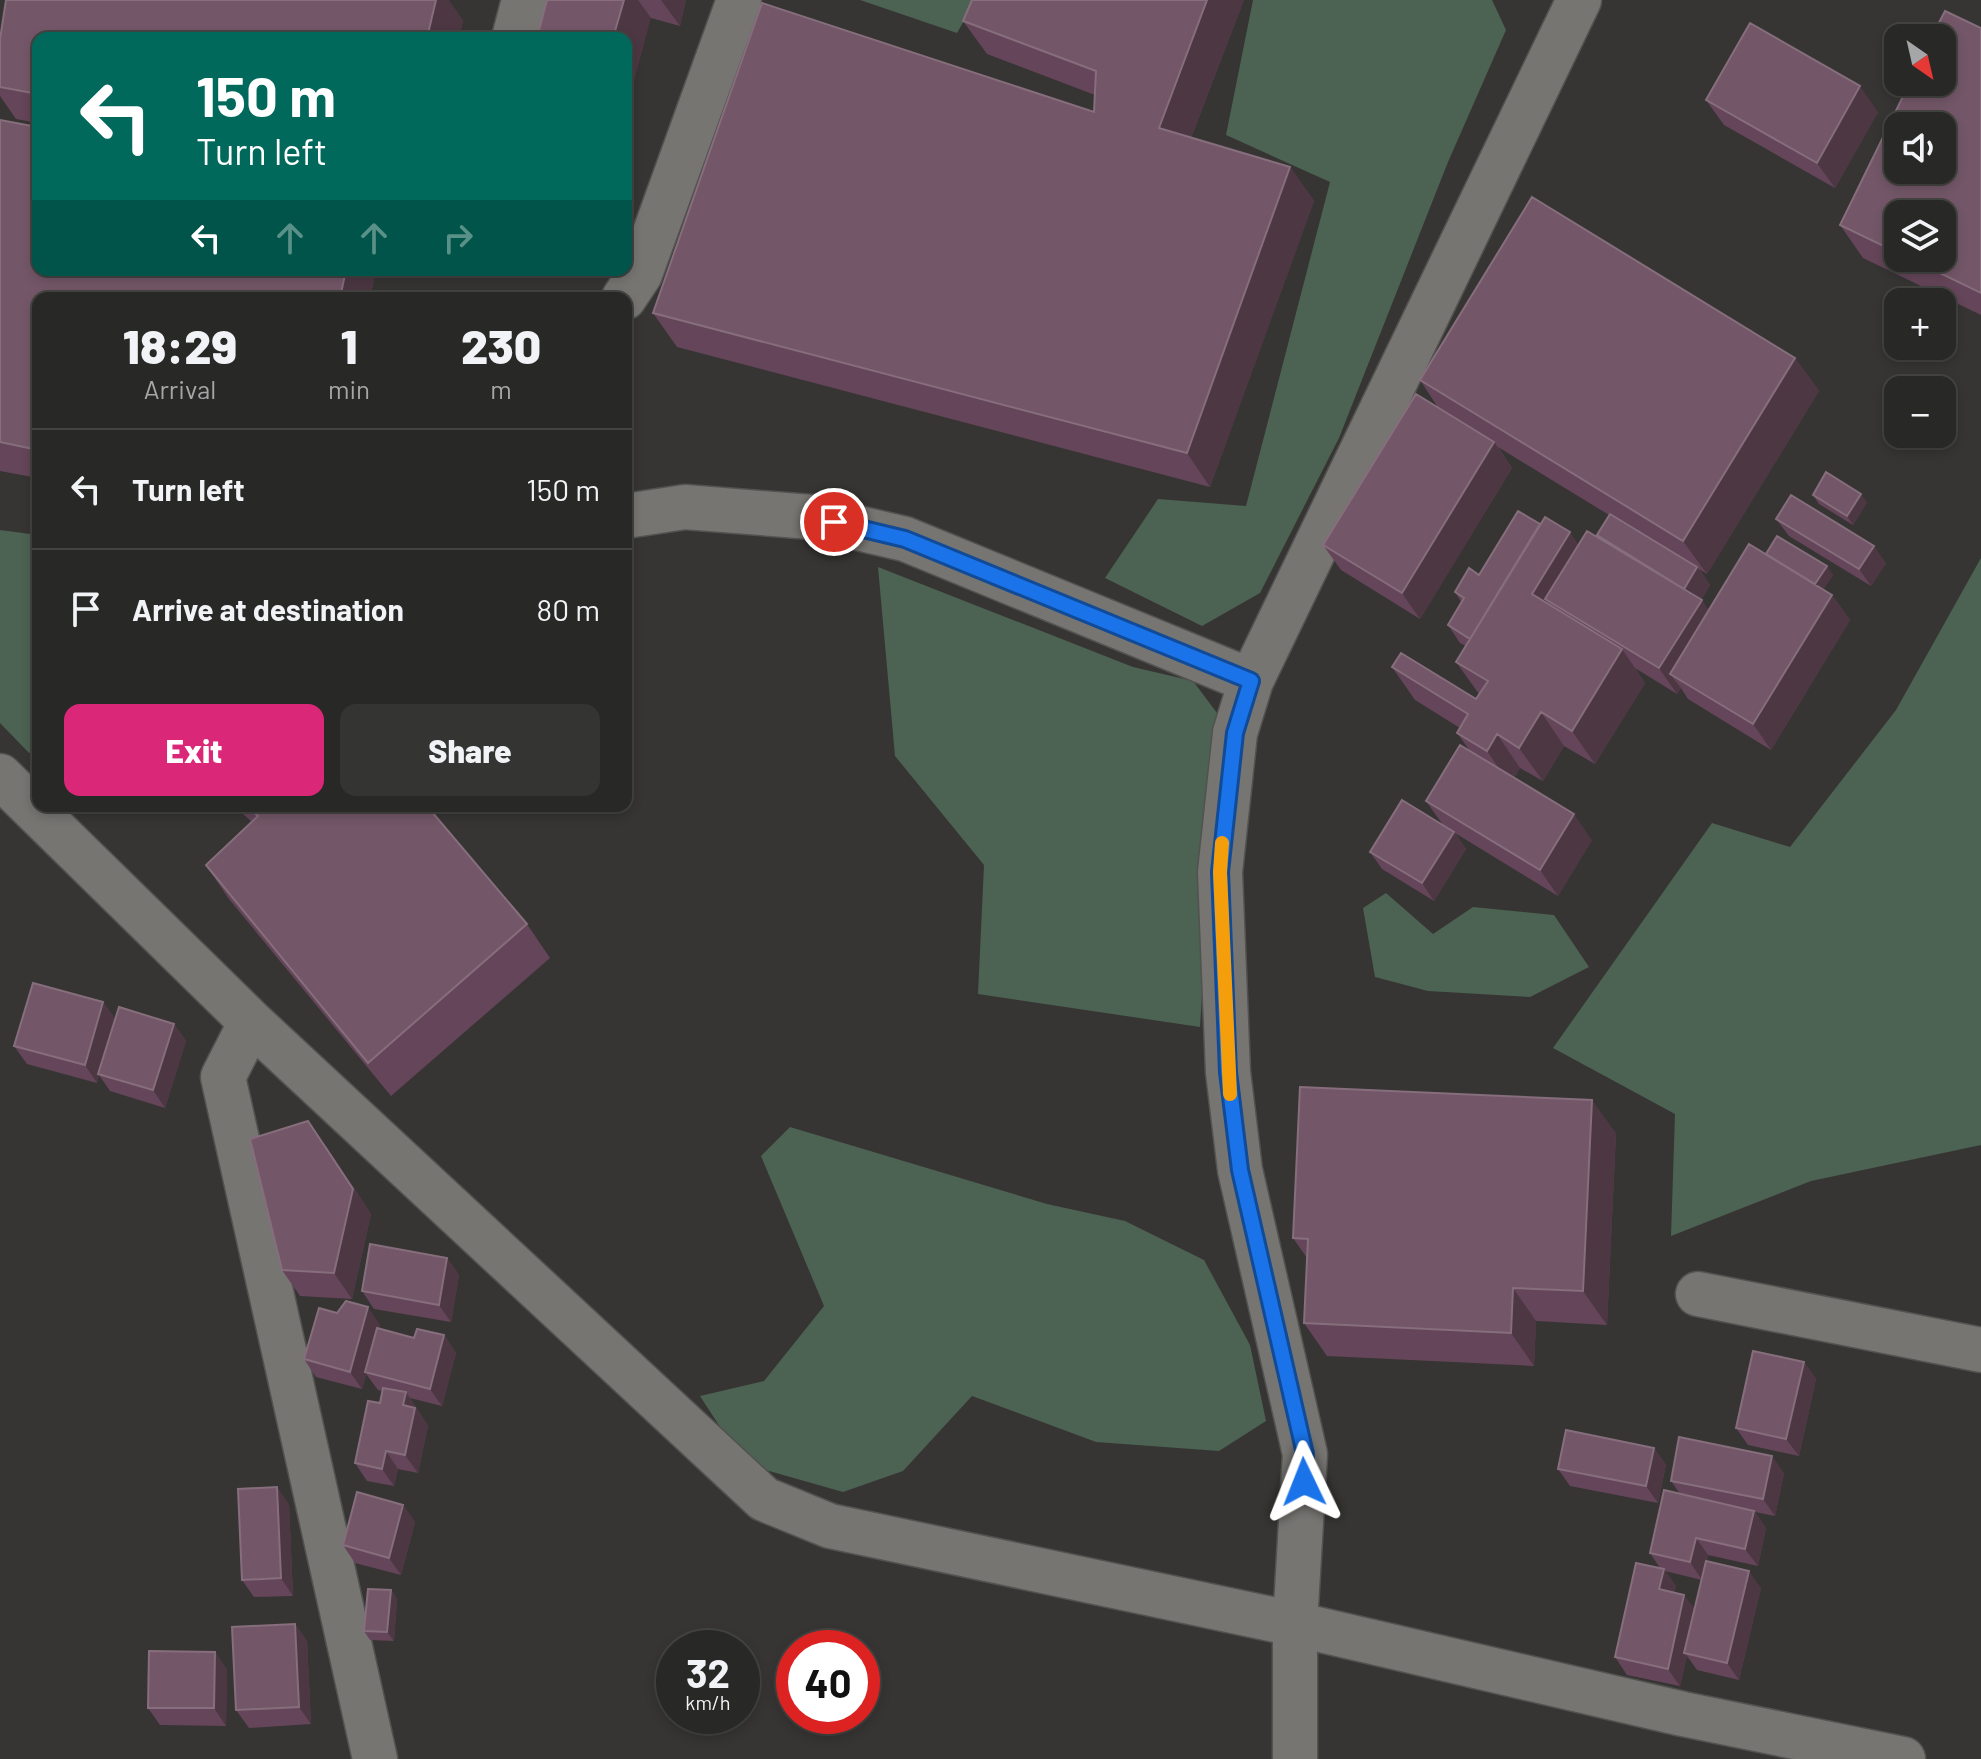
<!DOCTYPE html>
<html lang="en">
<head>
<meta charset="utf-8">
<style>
	body { margin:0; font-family:Barlow,sans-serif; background:#343432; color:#f1f3f6; height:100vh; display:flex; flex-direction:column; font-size:30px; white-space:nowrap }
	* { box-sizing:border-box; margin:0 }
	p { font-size:26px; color:#a5a6a7 }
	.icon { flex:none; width:44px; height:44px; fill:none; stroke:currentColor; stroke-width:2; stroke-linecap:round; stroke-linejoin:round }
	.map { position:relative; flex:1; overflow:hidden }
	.sheet { position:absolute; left:32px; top:292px; width:600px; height:520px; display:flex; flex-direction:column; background:#282826; border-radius:16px; box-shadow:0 4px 12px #0003,0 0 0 2px #444443 }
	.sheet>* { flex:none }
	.banner { position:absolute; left:32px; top:32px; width:600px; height:244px; border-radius:16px; box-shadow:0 4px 12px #0003,0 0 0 2px #444443; background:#00695c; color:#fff; overflow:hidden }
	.needle { width:52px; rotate:146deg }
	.controls { position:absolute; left:1884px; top:24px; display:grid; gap:16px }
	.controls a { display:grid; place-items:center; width:72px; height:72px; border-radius:16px; background:#282826; box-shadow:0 4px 12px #0003,0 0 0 2px #444443; font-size:40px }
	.speed { position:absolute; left:656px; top:1630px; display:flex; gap:16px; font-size:40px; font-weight:700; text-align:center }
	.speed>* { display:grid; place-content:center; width:104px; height:104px; border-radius:50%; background:#282826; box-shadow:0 4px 12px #0003,0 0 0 2px #444443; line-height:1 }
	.speed small { font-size:20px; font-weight:400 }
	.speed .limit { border:12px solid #d22; background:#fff; color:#111 }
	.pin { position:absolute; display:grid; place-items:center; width:68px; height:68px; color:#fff; margin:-34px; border:4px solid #fff; border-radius:50%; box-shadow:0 2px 8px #0007 }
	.me { position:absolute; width:88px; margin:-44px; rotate:358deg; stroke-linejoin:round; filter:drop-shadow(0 0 6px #0008) }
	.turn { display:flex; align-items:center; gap:28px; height:168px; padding:0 32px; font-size:36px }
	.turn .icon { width:104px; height:104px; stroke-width:2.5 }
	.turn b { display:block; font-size:56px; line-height:68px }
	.lanes { display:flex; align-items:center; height:76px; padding:0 32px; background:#0003; justify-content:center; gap:40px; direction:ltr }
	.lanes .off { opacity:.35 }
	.eta { display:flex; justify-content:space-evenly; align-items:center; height:136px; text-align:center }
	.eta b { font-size:48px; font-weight:800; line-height:56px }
	.button { display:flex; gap:16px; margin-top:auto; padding:16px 32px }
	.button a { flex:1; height:92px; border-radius:16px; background:#db2777; color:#fff; font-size:32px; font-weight:800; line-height:92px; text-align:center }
	.button a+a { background:#343432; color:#f1f3f6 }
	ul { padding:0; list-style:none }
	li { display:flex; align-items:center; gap:24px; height:120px; padding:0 32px; border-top:2px solid #444443 }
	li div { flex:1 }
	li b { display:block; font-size:30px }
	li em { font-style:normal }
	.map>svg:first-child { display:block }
	.green { fill:#4c6252 }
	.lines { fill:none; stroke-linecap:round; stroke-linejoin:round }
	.minor-casing { stroke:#525250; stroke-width:47 }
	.minor { stroke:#767572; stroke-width:44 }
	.wall { fill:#654559; fill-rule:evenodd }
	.shaded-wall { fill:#4c3743 }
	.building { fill:#735768; stroke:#866e7c; stroke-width:2; fill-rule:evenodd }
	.route-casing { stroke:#114b97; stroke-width:20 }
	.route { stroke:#1a73e8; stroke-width:14 }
	.slow { stroke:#f59e0b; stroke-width:14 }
</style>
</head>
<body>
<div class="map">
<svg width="1981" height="1759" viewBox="0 0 1981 1759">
	<rect width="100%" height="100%" fill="#363533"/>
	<path class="green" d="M860 0H976L957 33Z
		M1253 0H1492L1506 30 1448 162 1339 438 1260 593 1202 626 1105 578 1158 499 1246 506 1330 182 1226 135Z
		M0 530 38 535V750L29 753 0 723Z
		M1981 558V1145L1811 1181 1671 1236 1675 1114 1553 1048 1712 823 1790 847 1896 710Z
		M878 567 1133 667 1193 681 1220 717 1200 1027 978 994 984 865 895 756Z
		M1386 893 1433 934 1473 907 1554 915 1589 967 1530 997 1428 991 1375 977 1363 908Z
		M790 1127 1047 1204 1125 1221 1204 1260 1250 1345 1266 1421 1219 1451 1096 1442 972 1396 903 1471 843 1492 744 1464 700 1396 764 1381 824 1306 761 1156Z"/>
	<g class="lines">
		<g class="minor-casing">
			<path id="minor" d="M514 38 524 0
				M624 298 640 274 739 0
				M626 516 685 507 811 517 905 539 1251 681
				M0 776 251 1022 764 1499 830 1526 1295 1624 1683 1714 1903 1759
				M251 1022 223 1077 375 1759
				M1698 1294 1981 1350
				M1295 1759V1624L1305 1454 1240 1170 1228 1072 1220 872 1235 733 1251 681 1579 0"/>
		</g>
		<use href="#minor" class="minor"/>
	</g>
	<path class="wall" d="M547 0H686L680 26 651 18Z
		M1244 0 1191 138 1290 167 1314 201 1210 487 677 347 653 313 1094 112 1095 95 987 54 963 21Z
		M463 20 459 38H38V123L16 119 0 96V39Z
		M1981 28V315L1863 258 1840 225ZM1898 214 1942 258H1898Z
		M1706 100 1878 112 1835 188 1724 125Z
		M0 120 38 270H376L370 298H38V478L0 471Z
		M1795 358 1819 391 1707 574 1699 569 1710 585 1701 600 1709 611 1766 554 1833 575 1823 589 1832 595 1850 620 1771 750 1688 699 1681 688 1677 694 1635 668 1645 683 1595 764 1564 746 1543 781 1520 768 1514 778 1592 840 1558 896 1455 833 1466 849 1434 901 1382 869 1370 852 1443 825 1426 801 1470 751 1457 733 1460 728 1415 700 1392 667 1476 699 1479 694 1456 662 1466 646 1460 643 1448 625 1462 603 1455 592 1479 575 1540 524 1579 545 1598 537 1609 515 1498 447 1512 468 1420 619 1341 570 1323 545 1439 409 1420 380Z
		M1813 495 1867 502 1853 525 1819 504Z
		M1776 519 1886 563 1871 586 1789 536Z
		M234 806H427L527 924 550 958 391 1096 229 899 206 865 252 822Z
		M103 1002 115 1019 174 1024 186 1041 165 1108 110 1091 99 1075 97 1083 27 1064 14 1046Z
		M1616 1133 1607 1325 1536 1321 1534 1366 1327 1356 1304 1323 1307 1258 1293 1238Z
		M326 1146 371 1214 352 1299 300 1296 282 1270Z
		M447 1258 459 1275 451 1322 374 1309 362 1291Z
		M380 1325 379 1329 414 1338 444 1335 456 1353 442 1406 410 1398 428 1426 418 1473 398 1469 394 1486 367 1481 355 1463 380 1403 382 1391 378 1390 366 1374 362 1389 316 1377 304 1359Z
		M1804 1362 1816 1379 1799 1456 1748 1445 1736 1428Z
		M1654 1448 1666 1465 1658 1503 1570 1486 1558 1469Z
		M1784 1473 1775 1516 1755 1512 1766 1528 1758 1566 1708 1555 1707 1561 1761 1588 1739 1680 1697 1670 1687 1656 1680 1686 1627 1675 1615 1657 1660 1568 1650 1553 1680 1494 1671 1481ZM1665 1571 1702 1580 1695 1609 1674 1592 1676 1586Z
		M289 1504 293 1596 254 1597 242 1580Z
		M403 1505 415 1522 401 1575 355 1563 343 1545Z
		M391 1590 397 1599 394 1641 370 1640 364 1631Z
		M295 1624 307 1641 311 1724 249 1728 236 1710Z
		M215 1652 227 1670 226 1726 160 1725 148 1708Z"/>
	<path class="shaded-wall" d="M436 0H449L463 20 459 38H427Z
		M624 0H638L651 18 626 111V38H613Z
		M661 0H686L680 26Z
		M1207 0H1244L1182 161 1159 128Z
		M1860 86 1878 112 1835 188 1817 163Z
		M1290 167 1314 201 1210 487 1187 453Z
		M346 270H376L370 298H340Z
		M1795 358 1819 391 1707 574 1683 541Z
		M1494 442 1512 468 1420 619 1402 593Z
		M1861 494 1867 502 1853 525 1847 516Z
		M1570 532 1593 566 1545 599 1560 620 1480 645Z
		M1874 546 1886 563 1871 586 1859 569Z
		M1827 566 1833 575 1820 595 1814 586Z
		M1697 567 1710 585 1697 606 1684 589Z
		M1832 595 1850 620 1771 750 1753 724Z
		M1702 600 1720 626 1670 674 1681 688 1677 694 1659 668Z
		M1622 649 1645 683 1595 764 1572 731Z
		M1541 712 1564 746 1543 781 1519 748Z
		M1497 734 1520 768 1510 784 1487 751Z
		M1574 814 1592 840 1558 896 1540 870Z
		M1454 832 1466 849 1434 901 1422 883Z
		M103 1002 115 1019 97 1083 85 1065Z
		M174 1024 186 1041 165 1108 153 1090Z
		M1592 1100 1616 1133 1607 1325 1583 1291Z
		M308 1121 371 1214 352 1299 334 1273Z
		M447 1258 459 1275 451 1322 439 1305Z
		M1513 1288 1536 1321 1534 1366 1511 1333Z
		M368 1307 380 1325 362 1389 350 1372Z
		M444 1335 456 1353 442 1406 430 1389Z
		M1804 1362 1816 1379 1799 1456 1786 1439Z
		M406 1392 428 1426 418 1473 405 1455 403 1405Z
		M1654 1448 1666 1465 1658 1503 1646 1486Z
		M386 1451 398 1469 394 1486 382 1469Z
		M1772 1456 1784 1473 1775 1516 1763 1499Z
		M277 1487 289 1504 293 1596 281 1578Z
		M403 1505 415 1522 401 1575 389 1558Z
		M1754 1511 1766 1528 1758 1566 1745 1549Z
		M1696 1538 1708 1555 1702 1580 1690 1562Z
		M1664 1569 1676 1586 1672 1606 1659 1589Z
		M1749 1571 1761 1588 1739 1680 1727 1663Z
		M391 1590 397 1599 394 1641 387 1632Z
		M1684 1595 1697 1612 1684 1653 1687 1656 1680 1686 1668 1669Z
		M295 1624 307 1641 311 1724 299 1707Z
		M215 1652 227 1670 226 1726 214 1708Z"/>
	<path class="building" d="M6 0H436L427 38H38V94L0 87V39Z
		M547 0H624L613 38H537Z
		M972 0H1207L1159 128 1290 167 1187 453 653 313 762 3 1094 112 1096 71 963 21Z
		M1945 11 1981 28V293L1909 258H1942V214H1898V253L1840 225 1910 82H1942V38H1931ZM1898 126H1942V170H1898Z
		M1750 23 1860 86 1817 163 1706 100Z
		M0 120 38 127V270H346L340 298H38V450L0 442Z
		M1532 197 1795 358 1683 541 1420 380Z
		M1416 394 1494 442 1402 593 1323 545Z
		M1826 472 1861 494 1847 516 1813 495Z
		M1791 495 1874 546 1859 569 1776 519Z
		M1518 511 1540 524 1470 639 1448 625 1464 598 1455 592 1469 568 1479 575Z
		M1610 514 1697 567 1684 589 1597 535Z
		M1545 517 1570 532 1532 594 1622 649 1572 731 1541 712 1519 748 1497 734 1487 751 1457 733 1468 714 1392 667 1401 653 1476 699 1488 681 1456 662Z
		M1587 531 1702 600 1659 668 1545 599Z
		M1777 536 1827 566 1815 584 1766 554Z
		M1749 544 1832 595 1753 724 1670 674Z
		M1460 745 1574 814 1540 870 1426 801Z
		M1402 800 1454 832 1422 883 1370 852Z
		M247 806H427L527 924 368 1063 206 865 258 816Z
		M33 983 103 1002 85 1065 14 1046Z
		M119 1007 174 1024 153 1090 98 1074Z
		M1300 1087 1592 1100 1583 1291 1513 1288 1511 1333 1304 1323 1308 1239 1293 1238Z
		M308 1121 353 1189 334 1273 282 1270 250 1139Z
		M370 1244 447 1258 439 1305 362 1291Z
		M346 1301 368 1307 350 1372 304 1359 319 1308 337 1313Z
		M377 1328 414 1338 417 1329 444 1335 430 1389 365 1372Z
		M1753 1351 1804 1362 1786 1439 1736 1428Z
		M383 1388 406 1392 403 1405 415 1408 405 1455 386 1451 382 1469 355 1463 368 1401 380 1403Z
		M1566 1430 1654 1448 1646 1486 1558 1469Z
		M1679 1437 1772 1456 1763 1499 1671 1481Z
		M277 1487 281 1578 242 1580 238 1489Z
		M1664 1490 1754 1511 1745 1549 1696 1538 1690 1562 1650 1553Z
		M357 1492 403 1505 389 1558 343 1545Z
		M1706 1561 1749 1571 1727 1663 1684 1653Z
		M1636 1563 1664 1569 1659 1589 1684 1595 1668 1669 1615 1657Z
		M368 1589 391 1590 387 1632 364 1631Z
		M295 1624 299 1707 236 1710 232 1627Z
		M149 1651 215 1652 214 1708H148Z"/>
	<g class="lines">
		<g class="route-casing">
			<path id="route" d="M834 522 905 539 1251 681 1235 733 1220 872 1228 1072 1240 1170 1305 1454 1304 1482"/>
		</g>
		<use href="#route" class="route"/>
		<path class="slow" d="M1222 843 1220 872 1230 1094"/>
	</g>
</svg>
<div class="controls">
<a><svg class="needle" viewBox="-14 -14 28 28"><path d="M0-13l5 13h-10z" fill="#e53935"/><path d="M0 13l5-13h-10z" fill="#a5a6a7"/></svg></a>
<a><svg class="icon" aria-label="sound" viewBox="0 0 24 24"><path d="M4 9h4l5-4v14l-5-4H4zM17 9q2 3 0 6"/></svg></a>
<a><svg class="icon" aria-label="layers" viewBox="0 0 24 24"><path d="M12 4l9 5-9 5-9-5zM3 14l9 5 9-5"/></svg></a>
<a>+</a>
<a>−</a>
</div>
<div class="speed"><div>32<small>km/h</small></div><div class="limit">40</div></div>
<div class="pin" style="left:834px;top:522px;background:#d93025"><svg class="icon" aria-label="arrive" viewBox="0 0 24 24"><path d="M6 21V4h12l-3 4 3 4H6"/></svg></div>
<svg class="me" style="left:1304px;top:1482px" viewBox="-20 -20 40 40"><path d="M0-17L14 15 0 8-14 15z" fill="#1a73e8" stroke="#fff" stroke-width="4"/></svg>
<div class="banner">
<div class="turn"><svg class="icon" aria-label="left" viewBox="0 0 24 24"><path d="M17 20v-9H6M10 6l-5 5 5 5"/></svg><div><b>150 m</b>Turn left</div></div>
<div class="lanes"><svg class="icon" aria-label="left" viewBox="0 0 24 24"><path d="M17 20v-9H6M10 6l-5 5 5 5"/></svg><svg class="icon off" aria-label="ahead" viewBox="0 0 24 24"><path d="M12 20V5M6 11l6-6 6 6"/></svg><svg class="icon off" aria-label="ahead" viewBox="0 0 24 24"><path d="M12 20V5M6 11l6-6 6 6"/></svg><svg class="icon off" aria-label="right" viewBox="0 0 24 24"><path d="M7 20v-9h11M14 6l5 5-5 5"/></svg></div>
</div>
<section class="sheet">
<div class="eta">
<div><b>18:29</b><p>Arrival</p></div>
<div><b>1</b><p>min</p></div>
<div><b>230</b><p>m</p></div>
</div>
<ul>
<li><svg class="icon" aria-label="left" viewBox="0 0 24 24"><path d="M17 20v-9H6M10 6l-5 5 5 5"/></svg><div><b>Turn left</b></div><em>150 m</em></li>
<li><svg class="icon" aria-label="arrive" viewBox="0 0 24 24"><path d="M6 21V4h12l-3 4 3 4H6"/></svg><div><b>Arrive at destination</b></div><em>80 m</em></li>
</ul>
<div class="button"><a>Exit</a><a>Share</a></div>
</section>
</div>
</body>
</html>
